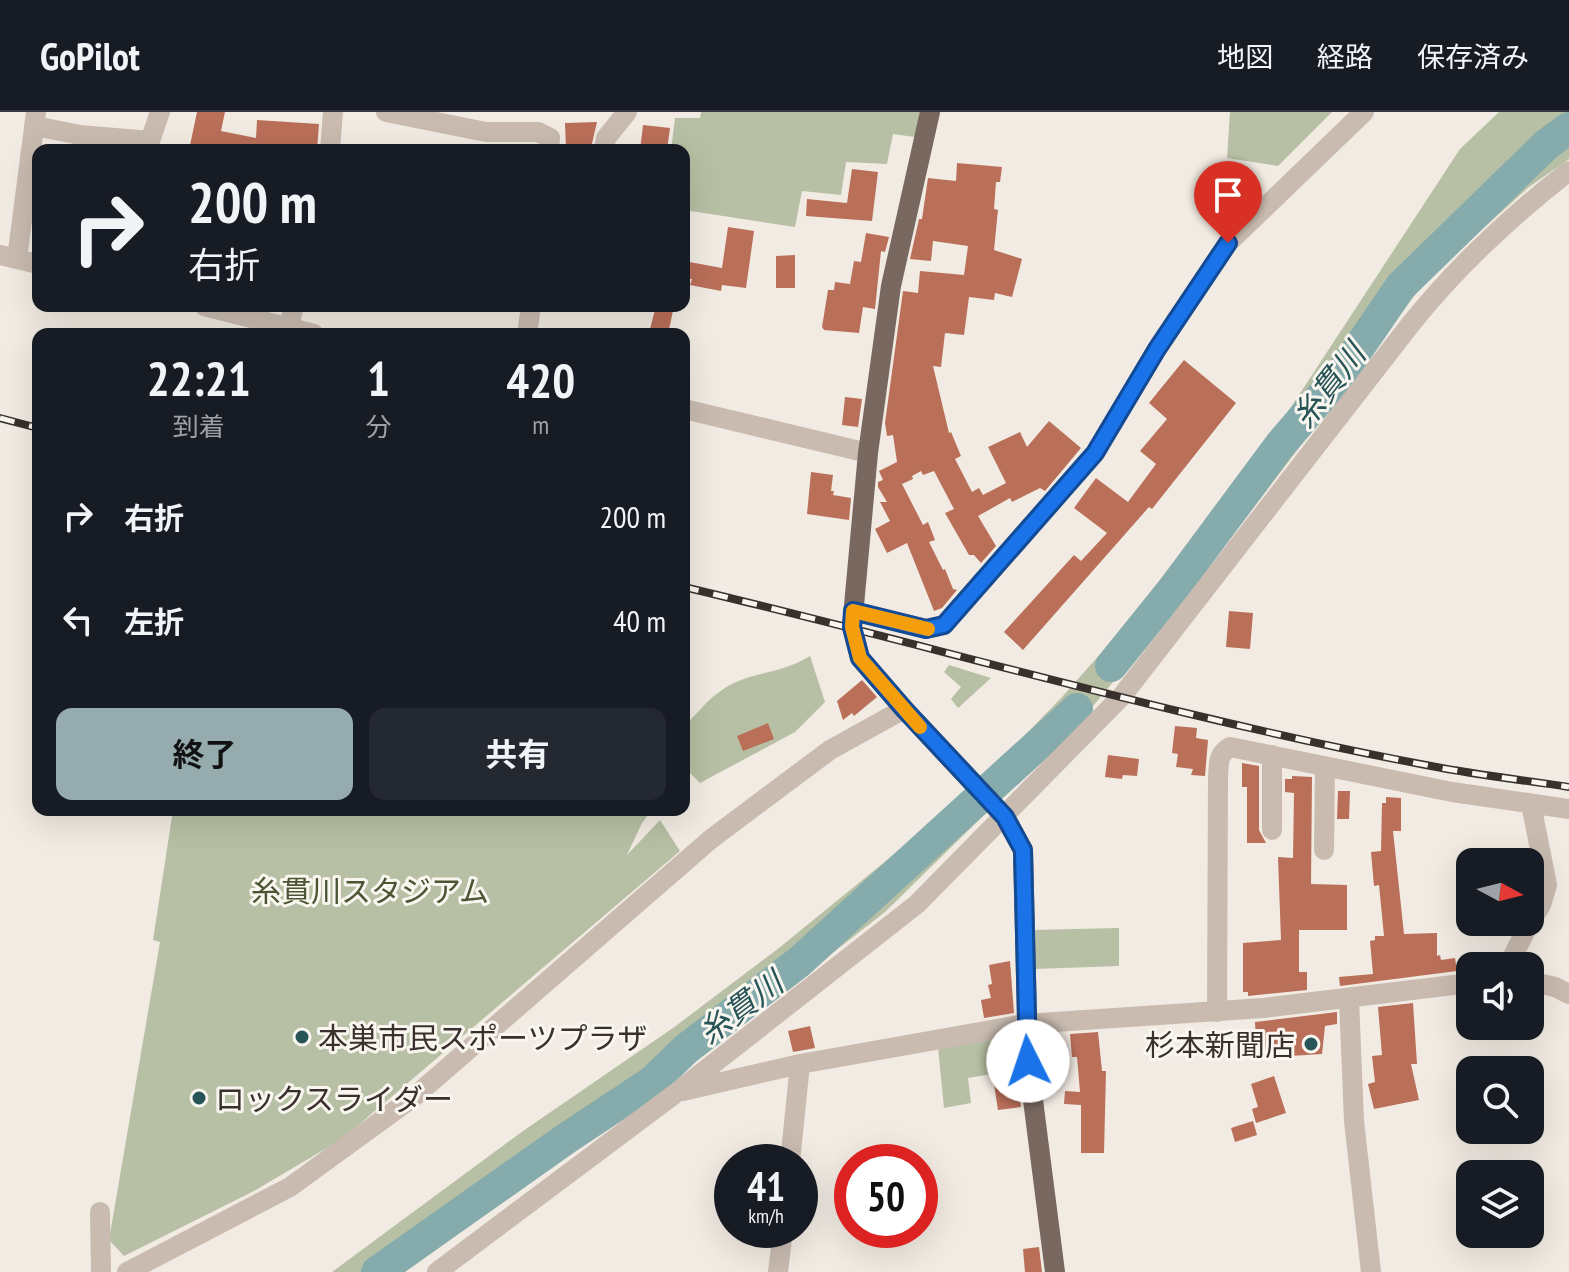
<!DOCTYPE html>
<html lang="ja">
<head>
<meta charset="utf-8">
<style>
	body { margin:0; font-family:"PT Sans Narrow","Noto Sans JP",sans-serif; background:#242831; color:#f1f3f6; height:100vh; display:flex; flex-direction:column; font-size:30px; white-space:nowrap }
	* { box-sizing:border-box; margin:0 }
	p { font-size:26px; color:#9ea1a6 }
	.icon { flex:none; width:44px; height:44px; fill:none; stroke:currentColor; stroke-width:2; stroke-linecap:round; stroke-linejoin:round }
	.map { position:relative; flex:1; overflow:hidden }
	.panel { position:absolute; left:32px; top:216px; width:658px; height:488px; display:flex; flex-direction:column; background:#171b24; border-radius:16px; box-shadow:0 8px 32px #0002 }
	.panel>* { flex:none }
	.top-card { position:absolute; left:32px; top:32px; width:658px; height:168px; border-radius:16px; box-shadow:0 8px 32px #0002; background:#171b24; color:#f1f3f6; overflow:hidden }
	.needle { width:52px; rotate:97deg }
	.buttons { position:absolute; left:1456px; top:736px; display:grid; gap:16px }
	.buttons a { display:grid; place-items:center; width:88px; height:88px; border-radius:16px; background:#171b24; box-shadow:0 8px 32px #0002; font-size:40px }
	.speed { position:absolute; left:714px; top:1032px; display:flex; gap:16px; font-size:40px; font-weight:700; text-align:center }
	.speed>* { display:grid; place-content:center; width:104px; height:104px; border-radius:50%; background:#171b24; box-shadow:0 8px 32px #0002; line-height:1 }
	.speed small { font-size:20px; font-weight:400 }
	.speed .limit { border:12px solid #d22; background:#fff; color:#111 }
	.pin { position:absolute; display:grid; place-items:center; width:68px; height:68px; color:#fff; margin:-82px -34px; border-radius:50% 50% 50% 0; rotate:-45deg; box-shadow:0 0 8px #0007 }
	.pin .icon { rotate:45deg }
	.me { position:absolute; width:88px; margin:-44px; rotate:356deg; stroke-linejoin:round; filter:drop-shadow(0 0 6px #0008) }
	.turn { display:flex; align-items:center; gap:28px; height:168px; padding:0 24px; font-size:36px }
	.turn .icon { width:104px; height:104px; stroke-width:2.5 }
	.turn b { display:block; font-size:56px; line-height:68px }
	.eta { display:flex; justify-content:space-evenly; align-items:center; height:136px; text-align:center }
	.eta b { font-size:48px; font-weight:700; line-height:56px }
	.button { display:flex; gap:16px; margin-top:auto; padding:16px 24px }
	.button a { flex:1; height:92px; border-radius:16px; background:#96abae; color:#111; font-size:32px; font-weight:700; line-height:92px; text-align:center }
	.button a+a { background:#242831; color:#f1f3f6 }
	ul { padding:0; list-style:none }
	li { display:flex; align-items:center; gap:24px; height:104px; padding:0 24px }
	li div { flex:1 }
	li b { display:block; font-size:30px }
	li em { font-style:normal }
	header { display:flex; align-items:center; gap:48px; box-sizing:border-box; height:112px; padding:0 40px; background:#171b24; border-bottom:2px solid #363941 }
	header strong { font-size:38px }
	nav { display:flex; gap:44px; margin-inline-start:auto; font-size:28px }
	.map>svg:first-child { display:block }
	.green { fill:#b7c0a4 }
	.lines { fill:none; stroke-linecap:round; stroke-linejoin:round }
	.river { stroke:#85abac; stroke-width:32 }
	.building { fill:#ba6f59 }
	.minor { stroke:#c9bbb0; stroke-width:20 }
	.major { stroke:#796860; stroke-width:20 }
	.rail-casing { stroke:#39302d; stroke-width:8 }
	.rail { stroke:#f9f5ef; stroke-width:5; stroke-dasharray:15; stroke-linecap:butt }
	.route-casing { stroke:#114b97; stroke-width:20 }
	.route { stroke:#1a73e8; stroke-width:14 }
	.slow { stroke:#f59e0b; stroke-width:14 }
	.poi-dot { fill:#265457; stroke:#f9f5ef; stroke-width:3 }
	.labels { text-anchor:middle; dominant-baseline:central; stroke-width:6; stroke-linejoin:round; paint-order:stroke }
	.park-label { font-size:30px; fill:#495533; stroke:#f9f5ef }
	.poi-label { font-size:30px; fill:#39302d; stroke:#f9f5ef; text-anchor:start }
	.water-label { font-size:32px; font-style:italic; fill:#265457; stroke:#f9f5ef }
</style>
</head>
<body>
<header>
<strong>GoPilot</strong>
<nav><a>地図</a><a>経路</a><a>保存済み</a></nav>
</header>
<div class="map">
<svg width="1569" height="1160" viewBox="0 0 1569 1160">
	<rect width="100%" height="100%" fill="#f2ebe3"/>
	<path class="green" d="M701 0H925L922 26 893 22 887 52 846 50 841 83 802 79 795 115 684 98V38H671L675 6H700Z
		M1230 0H1332L1278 54 1227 46Z
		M1499 0H1569V47L1529 75 1427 167 1214 448 1084 605 885 800 650 984 405 1160H332L523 1019 673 916 779 836 969 681 1062 585 1118 522 1274 321 1460 37Z
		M810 544 825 590 795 620 700 671 684 655C684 645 681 627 684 617 686 611 695 603 700 598 738 554 769 569 810 544Z
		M949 553 991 566 958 596 951 587 961 575 944 560Z
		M173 698H652L642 711 627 743 660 708 680 739 342 1027 254 1079 124 1144 109 1128 160 830 153 828Z
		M1119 816V854L1034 857 1033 818Z
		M1016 921 1022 957 968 966 971 991 944 996 938 935Z"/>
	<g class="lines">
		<path class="river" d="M1111 554 1174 476 1280 333 1340 263 1401 174 1547 32 1569 16
			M377 1160 567 1026 653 969 686 937 799 850 1077 597"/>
	</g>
	<path class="building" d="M197 0H225L221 19 256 26 257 8 319 12 317 38 283 34 282 38H189Z
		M597 10 591 36 566 37 565 11Z
		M643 13 670 16 667 38H640Z
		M957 51 1002 55 1000 70H996L994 97 998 98 994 138 1022 147 1012 185 995 181 994 188 969 185 964 223 945 221 941 255 933 254 949 321 951 320 961 344 955 347 972 380 979 376 983 383 1006 371 988 335 1020 320 1027 335 1049 309 1081 336 1045 379 1040 376 1012 390 1010 386 978 404 996 434 981 451 974 443H969L945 401 954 397 934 359 923 363 921 359 912 364 913 367 902 372 923 413 928 410 935 428 929 430 943 458 945 457 953 477 957 478 942 496 934 499 907 431 887 441 875 417 890 409 880 390H887L878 375V370L883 368 879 359 897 350 893 323 887 324 885 311 903 179 918 181 920 159 964 163 968 134 933 129 931 149 910 147 919 107H922L928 66 956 69Z
		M852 57 878 60 872 109 806 104 807 87 847 91Z
		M1225 68 1241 70 1239 87 1220 108Z
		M728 115 754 119 746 176 722 173 721 179 690 173 692 167 684 166V149L722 156Z
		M866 121 889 125 885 140 881 139 875 197 863 195 859 221 824 218 822 215 828 178H834L835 170 850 172 854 149 861 150Z
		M795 143V176H776V144Z
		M656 194H674L668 222 650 217Z
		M1184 248 1236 291 1152 397 1149 395 1023 538 1004 520 1074 443 1081 449 1107 421 1074 396 1096 366 1128 390 1156 352 1140 339 1167 307 1149 291Z
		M845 285 862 287 858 315 842 313Z
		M811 360 833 363 831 379H834L833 383 851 386 849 408 807 402Z
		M1229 499 1253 501 1250 537 1226 535Z
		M862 568 877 585 854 604 852 601 843 608 837 589Z
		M768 611 774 627 743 639 737 624Z
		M1175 614 1197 616 1196 626 1208 628 1205 664 1191 663 1193 657 1176 655 1178 642 1172 641Z
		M1108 643 1139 647 1137 664 1123 663 1122 667 1105 665Z
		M1242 651 1259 654V718L1266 731H1247V675H1242Z
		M1292 664 1312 665 1311 772 1347 773V818H1299V860H1307V878L1248 884V880H1243V831L1281 828 1278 745 1293 746 1294 681 1285 680V667H1292Z
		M1338 679H1350L1349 707H1337Z
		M1386 685 1401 686V719H1393L1404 822 1437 821V844L1440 843 1441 848 1455 846 1457 859 1340 874 1339 865 1373 862 1370 829 1375 828V824H1384L1379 773 1374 774 1371 740 1381 739 1382 691H1386Z
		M1010 849 1014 901 984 906 981 888 991 886 988 873 992 872 989 853Z
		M1413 891 1417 952H1411L1419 988 1374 997 1368 972 1375 970 1372 944 1382 943 1378 895Z
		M1337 900V912L1325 914 1322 942 1257 946 1255 910Z
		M810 914 815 936 793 940 788 919Z
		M1098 920 1102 959H1106L1104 1041H1081V993L1064 992 1065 979 1080 980 1077 945H1072L1070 922Z
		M1017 962 1021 995 998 998 993 966Z
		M1274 964 1286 1001 1256 1011 1252 997 1258 995 1251 972Z
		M1253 1009 1257 1023 1235 1030 1231 1016Z
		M1039 1135 1042 1160H1025L1023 1137Z"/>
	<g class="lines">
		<path class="minor" d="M386 0 486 20H538L550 26 549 38
			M35 14 80 23 150 29 160 0
			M330 38 333 0
			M604 38 606 26 627 0
			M0 143 38 152
			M17 147 36 0
			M204 194 314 222
			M287 222 294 194
			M527 222 531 194
			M684 297 868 341
			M853 499 926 517 944 513 1095 341 1157 237 1228 131 1364 0
			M1272 643V718
			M1324 738 1325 654
			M1508 854 1528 814 1541 793 1547 773 1531 692
			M1530 869 1555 875 1569 882
			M1349 887 1354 1009 1371 1160
			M1217 900 1218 667C1219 653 1217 642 1230 635L1452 680 1569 697
			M800 952 1025 912 1263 896 1470 871
			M683 979 800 952 790 1050
			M100 1100 101 1160
			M127 1160 290 1075 415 984 711 727 830 638 904 597
			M437 1160 676 981 917 792 1122 584 1410 213C1457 154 1510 105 1569 59
			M778 1160 783 1118"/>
		<path class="major" d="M930 0 891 174 868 341 852 515 860 546 904 597 1005 705 1023 738 1028 949 1055 1160"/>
		<g class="rail-casing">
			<path id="rail" d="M0 306 38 316
				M684 475C933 534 1180 607 1431 654 1477 663 1523 668 1569 675"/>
		</g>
		<use href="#rail" class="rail"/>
	</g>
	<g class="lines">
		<g class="route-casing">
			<path id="route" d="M1028 949 1023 738 1005 705 904 597 860 546 852 515 853 499 926 517 944 513 1095 341 1157 237 1228 131"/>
		</g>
		<use href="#route" class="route"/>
		<path class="slow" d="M920 615 860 546 852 515 853 499 928 517"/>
	</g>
	<g class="poi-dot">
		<circle cx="302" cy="925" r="8"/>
		<circle cx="1311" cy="932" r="8"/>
		<circle cx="199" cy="986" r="8"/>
	</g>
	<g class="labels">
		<g class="park-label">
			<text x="370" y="778">糸貫川スタジアム</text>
		</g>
		<g class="poi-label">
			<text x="318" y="925">本巣市民スポーツプラザ</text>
			<text x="1295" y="932" text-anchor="end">杉本新聞店</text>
			<text x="215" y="986">ロックスライダー</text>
		</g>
		<g class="water-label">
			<text transform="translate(1328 273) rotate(-52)">糸貫川</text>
			<text transform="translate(740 895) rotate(-37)">糸貫川</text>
		</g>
	</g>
</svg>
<div class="buttons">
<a><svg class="needle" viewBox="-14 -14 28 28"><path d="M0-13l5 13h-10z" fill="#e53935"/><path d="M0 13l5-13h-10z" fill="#9ea1a6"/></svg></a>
<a><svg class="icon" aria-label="sound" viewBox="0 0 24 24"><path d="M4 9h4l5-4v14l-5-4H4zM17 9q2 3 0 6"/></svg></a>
<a><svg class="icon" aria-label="search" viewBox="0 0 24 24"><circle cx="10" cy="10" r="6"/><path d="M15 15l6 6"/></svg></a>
<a><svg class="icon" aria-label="layers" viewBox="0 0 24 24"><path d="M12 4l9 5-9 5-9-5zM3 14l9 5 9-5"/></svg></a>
</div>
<div class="speed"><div>41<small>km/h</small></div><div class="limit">50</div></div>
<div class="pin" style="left:1228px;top:131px;background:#d93025"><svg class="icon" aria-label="arrive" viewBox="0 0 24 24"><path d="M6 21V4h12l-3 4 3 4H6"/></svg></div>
<svg class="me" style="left:1028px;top:949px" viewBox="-20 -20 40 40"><circle r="19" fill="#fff"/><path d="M0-13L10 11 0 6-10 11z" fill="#1a73e8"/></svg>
<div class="top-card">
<div class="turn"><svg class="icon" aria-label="right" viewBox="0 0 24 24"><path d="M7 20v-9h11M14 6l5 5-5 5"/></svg><div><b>200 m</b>右折</div></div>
</div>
<section class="panel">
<div class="eta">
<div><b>22:21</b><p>到着</p></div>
<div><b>1</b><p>分</p></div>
<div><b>420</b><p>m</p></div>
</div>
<ul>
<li><svg class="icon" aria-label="right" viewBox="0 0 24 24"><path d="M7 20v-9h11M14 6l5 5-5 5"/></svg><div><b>右折</b></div><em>200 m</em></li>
<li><svg class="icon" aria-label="left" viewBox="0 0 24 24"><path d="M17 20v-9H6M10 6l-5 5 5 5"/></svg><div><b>左折</b></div><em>40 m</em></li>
</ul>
<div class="button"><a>終了</a><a>共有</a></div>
</section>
</div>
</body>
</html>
